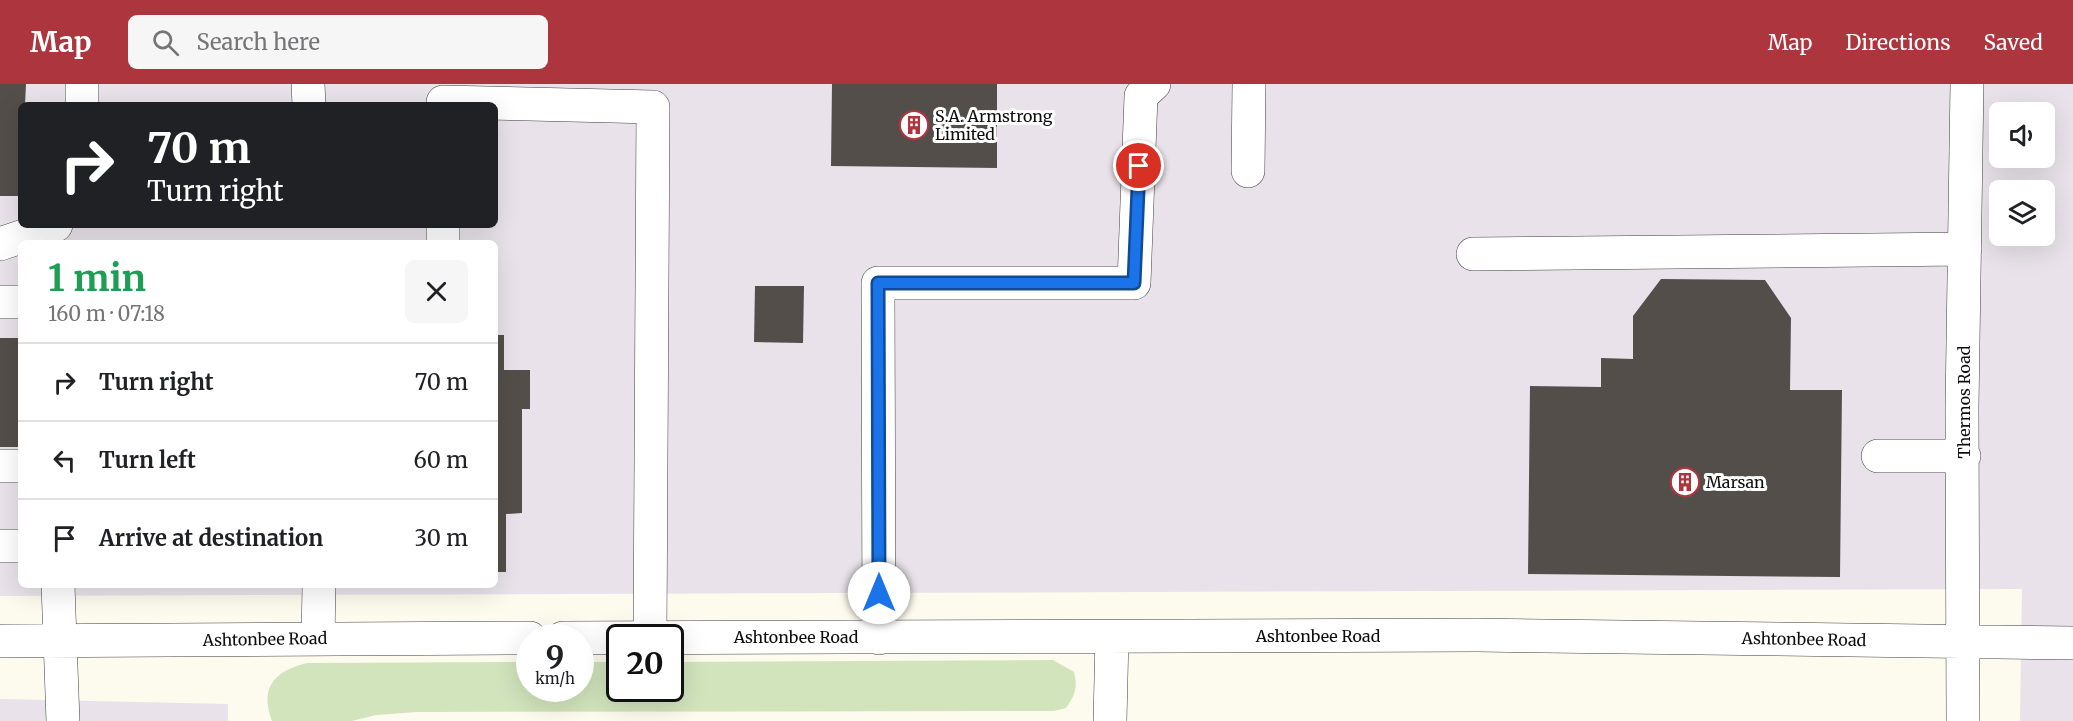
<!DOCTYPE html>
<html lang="en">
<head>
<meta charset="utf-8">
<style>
	body { margin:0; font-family:Merriweather,serif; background:#f6f6f6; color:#202124; height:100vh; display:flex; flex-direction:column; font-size:22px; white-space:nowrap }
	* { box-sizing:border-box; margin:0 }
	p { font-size:20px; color:#757577 }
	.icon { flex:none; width:33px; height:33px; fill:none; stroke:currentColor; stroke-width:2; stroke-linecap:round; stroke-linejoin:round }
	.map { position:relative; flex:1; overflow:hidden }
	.sheet { position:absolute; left:18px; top:156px; width:480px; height:348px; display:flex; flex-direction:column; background:#fff; border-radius:9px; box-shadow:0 6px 24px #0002 }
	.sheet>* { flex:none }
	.hud { position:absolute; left:18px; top:18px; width:480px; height:126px; border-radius:9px; box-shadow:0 6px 24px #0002; background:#202124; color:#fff; overflow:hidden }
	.tools { position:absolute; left:1989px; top:18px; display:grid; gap:12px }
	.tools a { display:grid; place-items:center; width:66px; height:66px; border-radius:9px; background:#fff; box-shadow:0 6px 24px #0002; font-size:30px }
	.speed { position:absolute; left:516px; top:540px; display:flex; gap:12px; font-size:30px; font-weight:700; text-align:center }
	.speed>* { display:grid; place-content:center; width:78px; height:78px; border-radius:50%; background:#fff; box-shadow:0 6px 24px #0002; line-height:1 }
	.speed small { font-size:15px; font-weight:400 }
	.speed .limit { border:3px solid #111; border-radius:9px; background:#fff; color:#111 }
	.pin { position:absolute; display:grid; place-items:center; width:51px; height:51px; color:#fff; margin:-26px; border:3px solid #fff; border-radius:50%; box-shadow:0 2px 6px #0007 }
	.me { position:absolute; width:66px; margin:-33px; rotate:0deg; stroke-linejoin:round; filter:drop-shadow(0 0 4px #0008) }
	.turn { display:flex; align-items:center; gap:21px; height:126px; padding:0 30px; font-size:27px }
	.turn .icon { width:78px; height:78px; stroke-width:2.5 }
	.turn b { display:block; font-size:42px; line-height:51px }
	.round { display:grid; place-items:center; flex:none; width:63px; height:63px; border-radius:9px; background:#f6f6f6 }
	.overview { display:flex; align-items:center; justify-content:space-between; height:102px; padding:0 30px }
	h1 { font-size:36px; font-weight:700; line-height:45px; color:#1e9e55 }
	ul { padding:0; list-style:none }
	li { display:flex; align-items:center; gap:18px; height:78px; padding:0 30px; border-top:2px solid #e0e0e0 }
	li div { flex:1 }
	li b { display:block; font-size:22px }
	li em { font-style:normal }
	header { display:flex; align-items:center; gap:36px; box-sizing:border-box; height:84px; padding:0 30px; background:#ac353e; color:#fff }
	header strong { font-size:28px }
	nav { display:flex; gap:33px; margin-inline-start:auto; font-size:21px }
	.search { width:420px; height:54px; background:#f6f6f6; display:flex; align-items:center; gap:15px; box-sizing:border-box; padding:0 21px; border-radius:9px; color:#757577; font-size:22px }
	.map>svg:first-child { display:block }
	.industrial { fill:#e9e2ea; fill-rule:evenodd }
	.green { fill:#d1e4bc }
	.building { fill:#544e4a }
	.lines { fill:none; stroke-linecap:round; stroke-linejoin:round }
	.minor-casing { stroke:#404040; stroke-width:34 }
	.minor { stroke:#fff; stroke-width:33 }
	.route-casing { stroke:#114b97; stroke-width:15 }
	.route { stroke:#1a73e8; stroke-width:10 }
	.labels { text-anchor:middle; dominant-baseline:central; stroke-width:6; stroke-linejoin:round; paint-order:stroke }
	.poi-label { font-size:16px; fill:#0d0d0d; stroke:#fff; text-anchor:start }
	.street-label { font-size:16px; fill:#0d0d0d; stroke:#fff }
</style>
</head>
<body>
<header>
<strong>Map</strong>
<div class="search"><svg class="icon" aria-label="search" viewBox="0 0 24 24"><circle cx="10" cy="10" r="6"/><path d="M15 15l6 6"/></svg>Search here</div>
<nav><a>Map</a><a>Directions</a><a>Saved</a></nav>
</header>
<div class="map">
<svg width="2073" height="637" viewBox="0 0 2073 637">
	<rect width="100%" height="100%" fill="#fdfaee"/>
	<path class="industrial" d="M0 0H2073V637H2020L2022 505 0 512ZM21 21H495V141H21ZM2000 28H2044V74H2000ZM2000 106H2044V152H2000ZM21 159H495V501H21Z
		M0 615 228 620V637H0Z"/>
	<path class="green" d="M1053 576 1074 588C1078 603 1075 611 1066 624L1054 627 417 628 376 631 352 637H272C259 603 275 587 307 579L529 578 530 604H580L581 578H619L620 604H670L671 578Z"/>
	<path class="building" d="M0 0H26L25 21H21V112H0Z
		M832 0H997V84L831 82Z
		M1661 195 1765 196 1791 234 1790 306H1842L1840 493 1528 490 1530 302 1601 303V274L1633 275V232Z
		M755 202H804L803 259 754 258Z
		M495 251H504V286H530V325H522V429L506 430V488H495Z
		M0 254H21V363H0Z"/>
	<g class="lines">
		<g class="minor-casing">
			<path id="minor" d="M308 0 309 21
				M82 21V0
				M443 21V18L653 23 650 553
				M1248 87 1249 0
				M443 141V159
				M0 160 56 141
				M1473 170 1965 165
				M0 218H21
				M1878 372H1964
				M0 382H21
				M0 462H21
				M58 501 63 637
				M563 554 1477 551 2073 559
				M879 554 878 199H1134L1141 12 1154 0
				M318 555 319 501
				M0 557 530 554
				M1110 637 1112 553
				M1963 637 1962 323 1967 0"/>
		</g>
		<use href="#minor" class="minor"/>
	</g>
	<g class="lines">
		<g class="route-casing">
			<path id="route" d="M879 509 878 199H1134L1139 82"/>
		</g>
		<use href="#route" class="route"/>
	</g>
	<defs>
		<g id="building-ring" transform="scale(1.5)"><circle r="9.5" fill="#fff" stroke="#ac353e" stroke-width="1.5"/><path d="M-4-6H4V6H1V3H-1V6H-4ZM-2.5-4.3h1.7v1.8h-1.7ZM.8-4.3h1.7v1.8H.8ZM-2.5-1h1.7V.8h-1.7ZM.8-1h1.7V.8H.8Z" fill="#ac353e"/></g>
	</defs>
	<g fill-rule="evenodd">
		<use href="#building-ring" x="914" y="41"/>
		<use href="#building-ring" x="1685" y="398"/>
	</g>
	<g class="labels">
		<g class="poi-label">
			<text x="935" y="32">S.A. Armstrong<tspan x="935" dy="18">Limited</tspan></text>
			<text x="1706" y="398">Marsan</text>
		</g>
		<g class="street-label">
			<text transform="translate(1964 318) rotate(-90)">Thermos Road</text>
			<text x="1318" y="552">Ashtonbee Road</text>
			<text x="796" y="553">Ashtonbee Road</text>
			<text transform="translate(265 555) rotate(-1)">Ashtonbee Road</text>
			<text transform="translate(1804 555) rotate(1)">Ashtonbee Road</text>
		</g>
	</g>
</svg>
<div class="tools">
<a><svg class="icon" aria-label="sound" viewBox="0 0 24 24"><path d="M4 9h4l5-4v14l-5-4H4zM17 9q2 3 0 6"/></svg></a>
<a><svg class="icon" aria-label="layers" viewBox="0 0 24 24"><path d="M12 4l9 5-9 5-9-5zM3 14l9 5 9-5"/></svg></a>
</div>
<div class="speed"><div>9<small>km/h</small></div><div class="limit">20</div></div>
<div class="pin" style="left:1139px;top:82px;background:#d93025"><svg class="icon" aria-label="arrive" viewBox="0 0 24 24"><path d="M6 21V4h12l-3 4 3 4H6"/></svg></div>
<svg class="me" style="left:879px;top:509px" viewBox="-20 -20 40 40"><circle r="19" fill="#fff"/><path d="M0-13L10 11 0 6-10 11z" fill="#1a73e8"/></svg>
<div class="hud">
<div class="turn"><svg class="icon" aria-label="right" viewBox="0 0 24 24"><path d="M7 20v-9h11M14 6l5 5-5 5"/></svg><div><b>70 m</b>Turn right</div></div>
</div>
<section class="sheet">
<div class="overview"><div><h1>1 min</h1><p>160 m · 07:18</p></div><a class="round"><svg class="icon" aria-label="close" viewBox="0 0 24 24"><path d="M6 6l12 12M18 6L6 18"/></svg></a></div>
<ul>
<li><svg class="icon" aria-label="right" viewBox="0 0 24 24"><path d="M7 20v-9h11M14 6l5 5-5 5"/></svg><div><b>Turn right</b></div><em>70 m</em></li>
<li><svg class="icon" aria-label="left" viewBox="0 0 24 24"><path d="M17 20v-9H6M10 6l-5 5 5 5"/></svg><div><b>Turn left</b></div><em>60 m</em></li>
<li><svg class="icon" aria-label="arrive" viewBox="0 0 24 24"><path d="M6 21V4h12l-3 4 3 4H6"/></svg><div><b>Arrive at destination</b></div><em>30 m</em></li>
</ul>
</section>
</div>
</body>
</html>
